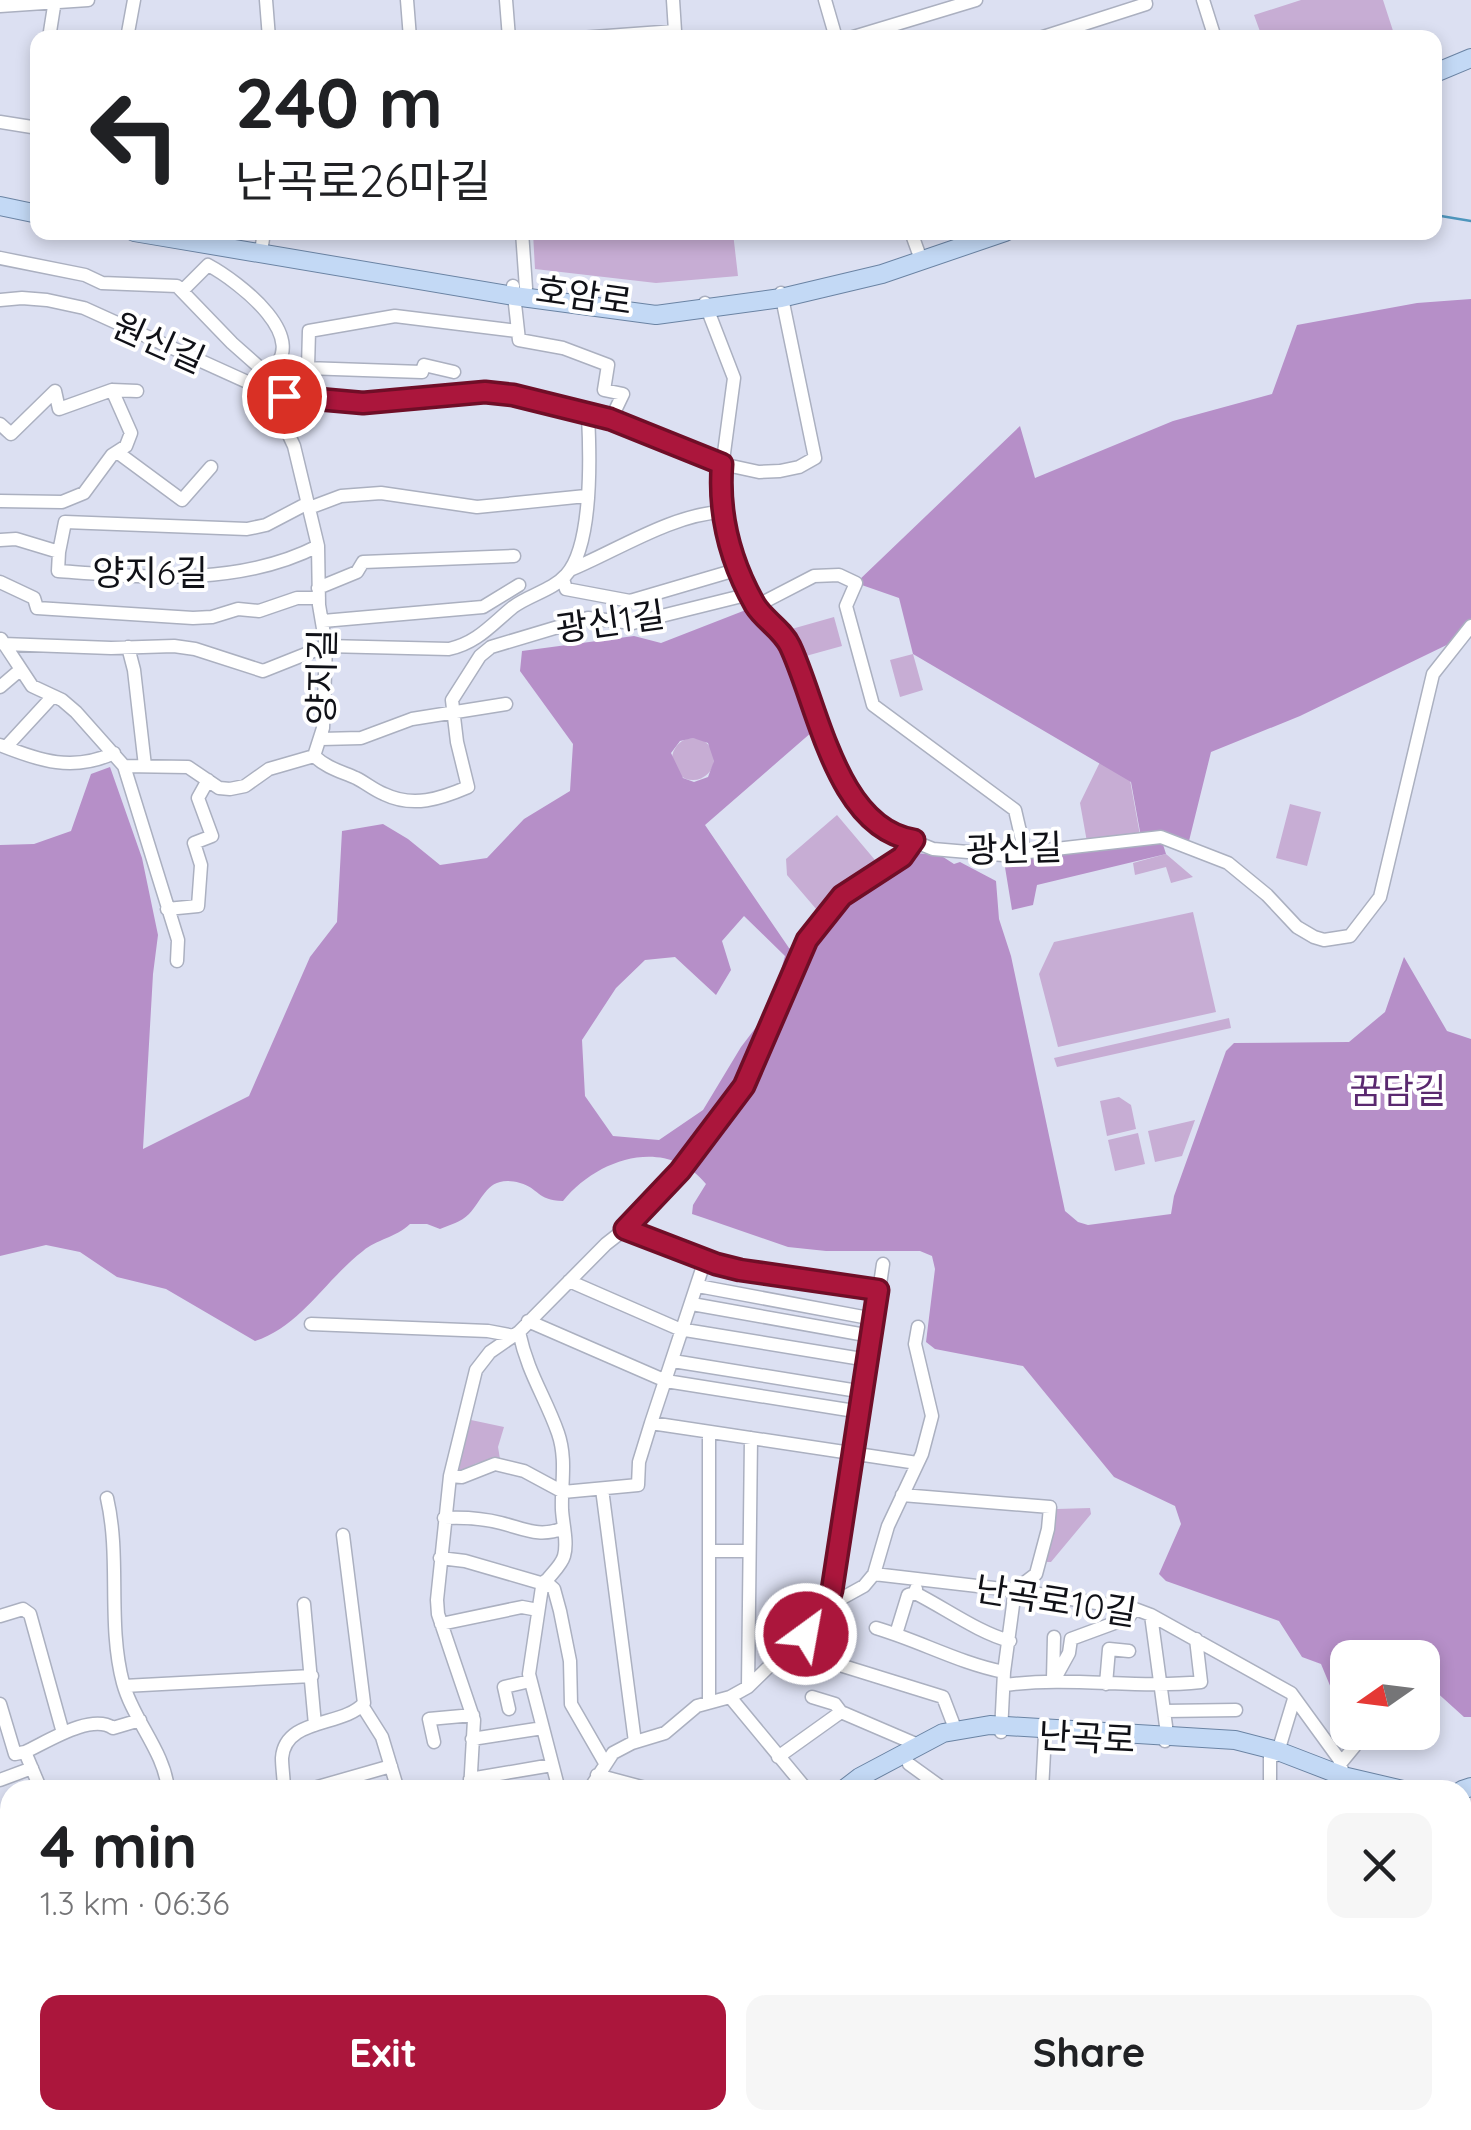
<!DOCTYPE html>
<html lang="en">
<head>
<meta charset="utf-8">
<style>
	body { margin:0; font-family:Quicksand,"Noto Sans KR",sans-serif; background:#f6f6f6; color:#202124; height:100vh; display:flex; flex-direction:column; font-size:38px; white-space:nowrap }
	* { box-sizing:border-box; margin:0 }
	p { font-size:32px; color:#757577 }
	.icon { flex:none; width:55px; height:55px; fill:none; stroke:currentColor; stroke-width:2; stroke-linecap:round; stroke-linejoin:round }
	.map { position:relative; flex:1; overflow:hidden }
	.drawer { position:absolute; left:0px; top:1780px; width:1472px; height:350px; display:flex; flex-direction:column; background:#fff; border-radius:30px 30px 0 0; box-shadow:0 5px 15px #0003 }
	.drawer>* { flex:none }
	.hud { position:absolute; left:30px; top:30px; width:1412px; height:210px; border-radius:20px; box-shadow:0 5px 15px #0003; background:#fff; color:#202124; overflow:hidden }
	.needle { width:65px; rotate:256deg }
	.tools { position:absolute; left:1330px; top:1640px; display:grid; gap:20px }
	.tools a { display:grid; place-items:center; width:110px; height:110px; border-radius:20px; background:#fff; box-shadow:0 5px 15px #0003; font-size:50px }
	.pin { position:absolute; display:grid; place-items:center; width:85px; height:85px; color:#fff; margin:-42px; border:5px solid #fff; border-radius:50%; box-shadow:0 2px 10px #0007 }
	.me { position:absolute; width:110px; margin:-55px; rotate:32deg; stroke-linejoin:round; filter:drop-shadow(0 0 8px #0008) }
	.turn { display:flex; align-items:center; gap:35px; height:210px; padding:0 40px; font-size:45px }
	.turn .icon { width:130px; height:130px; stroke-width:2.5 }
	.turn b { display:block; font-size:70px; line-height:85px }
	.round { display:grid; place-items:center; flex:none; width:105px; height:105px; border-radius:20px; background:#f6f6f6 }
	.summary { display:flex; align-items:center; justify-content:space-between; height:170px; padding:0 40px }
	h1 { font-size:60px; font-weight:700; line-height:75px }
	.action { display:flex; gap:20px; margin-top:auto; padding:20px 40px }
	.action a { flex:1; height:115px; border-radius:20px; background:#ab163c; color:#fff; font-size:40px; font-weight:700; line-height:115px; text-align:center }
	.action a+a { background:#f6f6f6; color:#202124 }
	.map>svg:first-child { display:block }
	.green { fill:#c7add4 }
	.forest { fill:#b68fc8; fill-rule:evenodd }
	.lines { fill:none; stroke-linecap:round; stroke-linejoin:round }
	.stream { stroke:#4e96bd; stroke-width:2.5 }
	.minor-casing { stroke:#abb0c0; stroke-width:15 }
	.major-casing { stroke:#6a83a3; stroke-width:20 }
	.minor { stroke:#fff; stroke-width:12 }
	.major { stroke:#c3d9f5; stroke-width:18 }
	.route-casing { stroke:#6f0e27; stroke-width:25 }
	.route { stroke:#ab163c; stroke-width:18 }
	.labels { text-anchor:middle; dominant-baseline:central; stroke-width:8; stroke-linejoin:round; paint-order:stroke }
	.street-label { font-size:35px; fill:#101117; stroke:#fff }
	.park-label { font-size:35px; fill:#5a296f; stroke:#fff }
</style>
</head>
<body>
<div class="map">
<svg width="1471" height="2130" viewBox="0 0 1471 2130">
	<rect width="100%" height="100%" fill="#dce0f2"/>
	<path class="green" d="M1301 0H1383L1395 37H1262L1254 15Z
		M533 233H733L738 276 656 283 535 269Z
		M834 617 842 646 795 659 781 632Z
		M913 654 923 690 900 697 890 660Z
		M672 759a21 21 0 1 1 42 0a21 21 0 1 1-42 0Z
		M1100 762 1130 780 1140 835 1087 842 1080 803Z
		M1290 804 1321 812 1307 866 1276 858Z
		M837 815 875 860 831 894 817 910 787 875 786 859Z
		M1166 854 1193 877 1171 883 1166 867 1135 875 1133 863Z
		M1193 912 1216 1012 1058 1047 1039 974 1054 942Z
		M1229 1018 1231 1028 1057 1067 1054 1058Z
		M1119 1097 1131 1105 1136 1129 1107 1136 1100 1101Z
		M1195 1120 1182 1156 1155 1162 1148 1131Z
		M1138 1133 1145 1164 1115 1171 1108 1140Z
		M471 1420 504 1427 498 1447 500 1459 477 1463 458 1472 455 1470 467 1422Z
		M1090 1508 1091 1514 1051 1562H1045L1057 1509Z
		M1225 2120H1396V2130H1220Z"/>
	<path class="forest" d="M1471 299V626L1457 640 1300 716 1211 752 1188 845 1161 838 1166 854 1037 885 1033 905 1012 910 1003 855 1141 837 1131 782 913 654 899 598 856 583 1020 426 1035 478 1173 421 1272 394 1297 325 1417 303Z
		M756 606 781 632 820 725 705 825 789 948 808 955C824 924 848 900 878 880 892 871 907 869 915 853L940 855 954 864 960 862 996 881 999 919 1011 956 1065 1211 1078 1222 1088 1225 1171 1214 1174 1196 1226 1051 1234 1043 1349 1042 1385 1012 1404 957 1447 1031 1471 1039V1717H1464L1423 1680 1422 1658H1348L1347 1708 1341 1712 1321 1664 1302 1657 1279 1621 1166 1581 1159 1574 1181 1524 1175 1506 1114 1477 1023 1366 935 1349 926 1342 935 1269 932 1256 920 1251H826L788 1247 704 1218 692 1214 693 1205 706 1184C666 1136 598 1158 563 1201 536 1200 539 1188 520 1183 487 1174 484 1199 469 1214 461 1222 450 1225 440 1229L427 1224H410C395 1238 377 1239 363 1251 326 1279 300 1327 255 1341L166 1289 117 1277 80 1252 46 1245 0 1256V845L34 844 71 831 91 774 110 767 142 858 158 935 153 974 143 1149 249 1096 310 957 337 922 342 831 383 824 408 839 440 865 487 858 524 819 570 791 573 744 520 671 522 651 634 636 661 643ZM693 738 708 743 714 761 708 777 694 782 683 778 671 753 680 741ZM744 916 785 956 770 1009 741 1047 703 1110 659 1140 613 1136 585 1096 582 1040 616 988 645 960 675 957 716 995 731 970 722 941Z
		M1463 2010 1471 2013V2130H1403V2120H1462Z
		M770 2120H1025L1033 2130H823Z
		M1093 2120H1227L1219 2130H1092Z"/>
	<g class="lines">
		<path class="stream" d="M1435 215 1471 221"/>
		<g class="minor-casing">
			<path id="minor" d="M266 0 269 38
				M407 0 410 38
				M506 0 509 38
				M825 0 836 38
				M1203 0 1215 38
				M0 6 88 0
				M49 38 55 0
				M127 38 134 0
				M580 38 675 31 673 0
				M850 38 976 0
				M1040 38 1146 4 1145 0
				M0 122 38 128
				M522 232 526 288
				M911 232 919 254
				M262 245 264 232
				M0 258 85 275 102 283 177 286 232 343 276 382 285 396
				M513 286 519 340 563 348 608 365 604 390 623 394 611 419
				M182 291 208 265C238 281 317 341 266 374
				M0 300 22 298 47 300 84 308 276 395 363 403 485 392 513 395 611 419 722 464 759 472 780 471 799 467 815 458 781 293
				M705 303 734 378 720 483 724 535 756 606 787 640 835 762 865 812 891 832 933 849 1003 855 1161 837 1228 863 1267 895 1297 927 1314 937 1324 940 1350 936 1380 897 1433 674 1471 626
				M276 367 422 372 424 365 454 372
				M308 367 309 331 395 316 517 331
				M0 424 11 434 55 391 59 409 112 390 137 391
				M117 452 182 500 211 467
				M0 501 62 502 84 493 112 455 126 446 131 433 112 390
				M309 508 341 496 381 493 477 507 586 496
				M0 540 16 539 59 552 58 571C144 577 238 587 318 546
				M59 552 65 522 247 529 266 525 308 503
				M570 570C616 551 673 514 722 512
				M563 579 566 589 630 601 739 569
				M0 582 34 598 37 608 193 618 212 617 238 609 259 611 297 598H319
				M318 588 357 572 363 562 514 556
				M756 606 814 576 839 575 856 583 846 606 873 705 1015 810 1025 853
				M323 621 483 607 519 585
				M1 639 32 686 62 700 76 712 124 766 188 767 219 788 230 789 245 786 269 769 314 756 323 728 326 646 319 605 318 546 294 446 287 431 292 398
				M3 644 111 648 174 646 195 649 263 671 326 646 449 649C477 643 491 625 513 607 529 595 553 590 566 575 593 546 590 453 588 415
				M128 647 134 670 145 766
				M0 687 20 670
				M321 739 361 738 412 719 506 704
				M0 745C40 761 73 772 114 753
				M6 747 53 696
				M314 756C327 768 340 771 356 778 366 783 374 790 384 794 413 808 440 799 468 787L457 742 452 700 480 656 491 647 588 618 633 623 750 594
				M124 766 178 940 177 961
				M167 909 198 906 201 865 194 843 212 836 198 798 208 780
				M625 1229 740 1270 878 1290
				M569 1281 679 1329 868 1360
				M698 1286 874 1319
				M692 1304 871 1336
				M528 1321 666 1381 861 1412
				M311 1324 488 1331 514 1336
				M519 1332C528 1374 545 1396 558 1433 567 1459 561 1484 562 1510 563 1525 568 1543 564 1556 561 1567 548 1576 542 1587L529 1674 559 1790
				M673 1361 864 1392
				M651 1423 705 1260
				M450 1476 462 1477 495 1464 524 1471 563 1492 638 1485 639 1462 651 1423 917 1463
				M602 1489 635 1742
				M902 1495 1050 1507 1048 1529 1036 1574 1015 1590 1004 1672 1001 1732
				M107 1498C121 1558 107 1623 123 1683 133 1720 165 1752 168 1790
				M444 1518C464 1517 482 1518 501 1523 525 1529 539 1538 564 1528
				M709 1551H749
				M440 1558 465 1561 544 1584
				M874 1574 1020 1591 1135 1609 1151 1615 1291 1693 1339 1759 1345 1781
				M545 1581 554 1589 560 1611 570 1661 571 1704 605 1763
				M915 1593C945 1608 979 1633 1010 1641
				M304 1604 315 1725
				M827 1609 853 1466 883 1264
				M1151 1615 1166 1726 1165 1741
				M0 1616 23 1609 30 1614 63 1733
				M441 1624 522 1607 538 1610
				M876 1628C920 1641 959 1663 1004 1672
				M896 1634 908 1595 915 1593 916 1589
				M843 1666 943 1697 956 1731
				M1053 1679 1054 1637
				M1053 1682 1069 1653 1071 1639 1128 1618 1135 1609
				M1106 1684 1109 1649 1129 1651
				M1005 1685C1070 1676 1136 1689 1201 1682L1196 1639
				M124 1686 312 1676
				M748 1687 751 1438
				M730 1697 807 1790
				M812 1697 835 1704 841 1712
				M709 1701V1432
				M0 1704 15 1754 25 1752 41 1790
				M363 1707 382 1737 398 1790
				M509 1709 504 1687 530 1681
				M1164 1711 1236 1710
				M472 1739 543 1728
				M434 1742 429 1719 473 1715
				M25 1752C47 1742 91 1713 113 1728L140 1720
				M1277 1755 1294 1699
				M1270 1756V1790
				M778 1757 841 1712 918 1745
				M909 1764 945 1790
				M1340 1764 1354 1747 1358 1732
				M597 1775 653 1790
				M470 1779 552 1765
				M0 1780 32 1768
				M284 1790C284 1779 282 1768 282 1758 285 1717 344 1727 364 1703L343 1535
				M307 1790 391 1766
				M470 1790 474 1720 438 1614 437 1600 450 1476 476 1370 490 1352 519 1332 606 1244 638 1219 693 1155 745 1086 775 1018 799 951 807 939 837 901 902 857 913 840
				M589 1790 613 1753 632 1743 665 1733 697 1706 730 1697 748 1687 835 1602 864 1586 874 1574 888 1526 922 1454 932 1416 915 1344 918 1327
				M1042 1790 1045 1734
				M0 1832 10 1829
				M1462 1897 1471 1904
				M1462 1963 1471 1965
				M0 2033 10 2038
				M10 2046 7 2061 10 2081
				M18 2120 20 2130
				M462 2120 485 2130
				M591 2120 612 2130
				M30 2130 48 2120
				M223 2130 228 2124 232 2130
				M364 2130 373 2120
				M420 2130 427 2120
				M488 2130H505
				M1074 2130 1075 2120
				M1332 2130 1333 2120"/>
		</g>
		<g class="major-casing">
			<path id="major" d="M1435 73 1471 58
				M0 206 38 214
				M134 232 514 296 656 315 781 298 882 274 1005 232
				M843 1790 860 1777 943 1733 990 1725 1235 1740 1278 1751 1343 1776 1403 1790
				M1462 1790 1471 1787
				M137 2130 148 2120"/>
		</g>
		<use href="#minor" class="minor"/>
		<use href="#major" class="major"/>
	</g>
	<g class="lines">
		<g class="route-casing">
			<path id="route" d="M284 396 363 403 485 392 513 395 610 419 722 464C718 515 730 561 755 605 764 620 782 629 790 646 818 705 836 828 914 840L902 857 842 896 807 940 744 1086 680 1171 625 1229 716 1264 740 1270 878 1290 832 1590 826 1611 806 1634"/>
		</g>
		<use href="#route" class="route"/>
	</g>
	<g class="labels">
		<g class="street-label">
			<text transform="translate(584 295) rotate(8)">호암로</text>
			<text transform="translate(159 342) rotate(24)">원신길</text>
			<text x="150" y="572">양지6길</text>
			<text transform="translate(610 621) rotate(-8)">광신1길</text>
			<text transform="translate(321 677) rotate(-89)">양지길</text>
			<text transform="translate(1014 848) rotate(-2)">광신길</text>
			<text transform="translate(1056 1600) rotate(9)">난곡로10길</text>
			<text transform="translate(1087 1737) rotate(3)">난곡로</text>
		</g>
		<g class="park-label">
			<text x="1398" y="1090">꿈담길</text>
		</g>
	</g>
</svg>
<div class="tools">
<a><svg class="needle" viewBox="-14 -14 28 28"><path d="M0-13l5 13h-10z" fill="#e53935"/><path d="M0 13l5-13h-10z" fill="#757577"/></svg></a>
</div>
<div class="pin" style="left:284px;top:396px;background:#d93025"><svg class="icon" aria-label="arrive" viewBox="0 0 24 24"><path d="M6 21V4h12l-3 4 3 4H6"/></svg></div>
<svg class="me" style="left:806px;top:1634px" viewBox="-20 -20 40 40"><circle r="17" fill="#ab163c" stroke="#fff" stroke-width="3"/><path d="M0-11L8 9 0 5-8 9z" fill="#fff"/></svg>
<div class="hud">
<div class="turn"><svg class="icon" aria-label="left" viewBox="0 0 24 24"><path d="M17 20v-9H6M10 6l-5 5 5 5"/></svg><div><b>240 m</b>난곡로26마길</div></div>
</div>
<section class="drawer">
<div class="summary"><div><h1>4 min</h1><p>1.3 km · 06:36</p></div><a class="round"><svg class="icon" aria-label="close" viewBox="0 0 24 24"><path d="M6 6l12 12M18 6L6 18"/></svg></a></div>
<div class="action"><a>Exit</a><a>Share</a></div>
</section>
</div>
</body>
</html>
